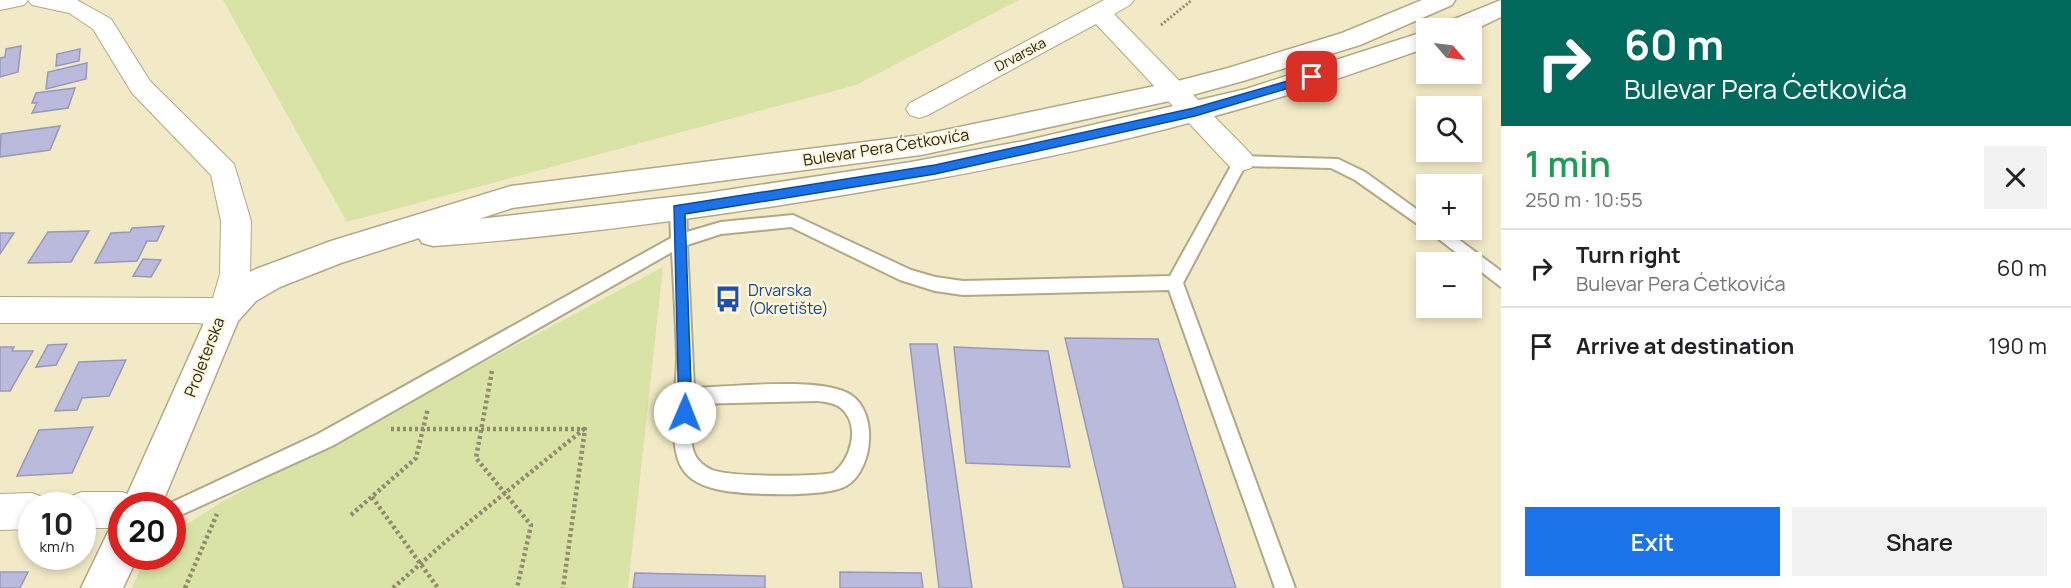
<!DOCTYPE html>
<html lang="en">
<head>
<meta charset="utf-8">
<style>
	body { margin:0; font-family:Manrope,sans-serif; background:#f2f2f2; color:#202124; height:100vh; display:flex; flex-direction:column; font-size:22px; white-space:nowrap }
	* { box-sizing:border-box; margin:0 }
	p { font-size:20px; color:#757577 }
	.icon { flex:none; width:33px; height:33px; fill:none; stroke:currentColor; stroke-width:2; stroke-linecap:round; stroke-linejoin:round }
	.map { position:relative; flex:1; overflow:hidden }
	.panel { display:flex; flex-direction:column; background:#fff; width:570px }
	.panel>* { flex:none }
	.hud { background:#00695c; color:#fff; overflow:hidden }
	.needle { width:39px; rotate:118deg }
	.controls { position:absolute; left:1416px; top:18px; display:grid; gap:12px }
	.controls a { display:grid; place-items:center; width:66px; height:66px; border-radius:0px; background:#fff; box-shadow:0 3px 9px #0003; font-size:30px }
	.speed { position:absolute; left:18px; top:492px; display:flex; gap:12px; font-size:30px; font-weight:700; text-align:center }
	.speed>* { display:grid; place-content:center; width:78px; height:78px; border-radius:50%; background:#fff; box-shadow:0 3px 9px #0003; line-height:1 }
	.speed small { font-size:15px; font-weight:400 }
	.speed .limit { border:9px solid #d22; background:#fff; color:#111 }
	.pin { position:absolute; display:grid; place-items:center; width:51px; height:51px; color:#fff; margin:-26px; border-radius:12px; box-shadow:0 3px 9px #0006 }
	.me { position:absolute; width:66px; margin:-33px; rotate:1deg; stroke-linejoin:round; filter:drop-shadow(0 0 4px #0008) }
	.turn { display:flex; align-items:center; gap:21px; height:126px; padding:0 24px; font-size:27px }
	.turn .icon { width:78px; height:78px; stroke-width:2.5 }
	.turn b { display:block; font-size:42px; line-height:51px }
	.round { display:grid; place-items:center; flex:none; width:63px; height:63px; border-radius:0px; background:#f2f2f2 }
	.headline { display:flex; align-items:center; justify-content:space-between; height:102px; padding:0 24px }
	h1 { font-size:36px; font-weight:600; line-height:45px; color:#1e9e55 }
	.button { display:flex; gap:12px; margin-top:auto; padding:12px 24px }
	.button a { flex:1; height:69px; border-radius:0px; background:#1a73e8; color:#fff; font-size:24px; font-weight:600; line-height:69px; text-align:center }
	.button a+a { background:#f2f2f2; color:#202124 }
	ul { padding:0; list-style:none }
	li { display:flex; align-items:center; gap:18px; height:78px; padding:0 24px; border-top:2px solid #e0e0e0 }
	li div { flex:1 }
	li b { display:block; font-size:22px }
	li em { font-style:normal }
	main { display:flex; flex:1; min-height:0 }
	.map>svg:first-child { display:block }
	.green { fill:#d9e3a5 }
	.building { fill:#b9badc; stroke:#9899ba; stroke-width:1.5 }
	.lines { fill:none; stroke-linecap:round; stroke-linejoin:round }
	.service-casing { stroke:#b0a886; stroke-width:4 }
	.minor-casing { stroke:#b0a886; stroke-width:2 }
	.secondary-casing { stroke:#b0a886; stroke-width:3 }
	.path-far1 { stroke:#918b72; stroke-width:3; stroke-dasharray:2 2; stroke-linecap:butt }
	.path { stroke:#918b72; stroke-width:4.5; stroke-dasharray:3 3; stroke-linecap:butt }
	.service { fill:#fff; fill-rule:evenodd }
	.minor { fill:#fff; fill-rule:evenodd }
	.secondary { fill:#fff; fill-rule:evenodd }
	.route { fill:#1a73e8; stroke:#114b97; stroke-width:1.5 }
	.labels { text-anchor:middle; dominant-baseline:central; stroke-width:4.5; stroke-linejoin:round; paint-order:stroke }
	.far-street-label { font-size:14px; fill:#272416; stroke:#fef7da }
	.street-label { font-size:16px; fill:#272416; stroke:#fef7da }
	.transit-label { font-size:16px; fill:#164399; stroke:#fef7da; text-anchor:start }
</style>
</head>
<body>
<main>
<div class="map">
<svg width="1501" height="588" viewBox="0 0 1501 588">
	<rect width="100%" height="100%" fill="#f2eac6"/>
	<path class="green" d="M223 0H1019L856 85 347 222Z
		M663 267 628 588H132L145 557 172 556 173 533 223 501Z"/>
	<path class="building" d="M21 46 18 72 0 77V58L5 57 6 49Z
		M80 49 79 61 56 66 57 54Z
		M87 63 86 79 46 89 48 72Z
		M75 88 68 108 32 113 37 103H32L36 93Z
		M60 126 50 150 0 157 1 134Z
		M164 226 157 241H147L137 261 95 263 111 233 130 232 132 228Z
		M89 231 71 262 28 263 48 232Z
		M0 233H14L0 254Z
		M143 259 161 260 151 277 133 276Z
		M1065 338 1158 339 1236 588H1124Z
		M67 344 56 365 36 367 48 345Z
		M910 344H937L972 588H939Z
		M0 347H14L12 351H33L10 391H0Z
		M954 347 1048 351 1070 467 966 463Z
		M126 360 109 396 82 398 77 410 55 411 79 362Z
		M93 427 72 473 17 476 39 430Z
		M0 572H28L20 588H0Z
		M840 572 921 573 923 588H840Z
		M635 573 765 576V588H633Z"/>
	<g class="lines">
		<g class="service-casing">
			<path id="service" d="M1241 156 1338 159 1365 172 1426 216V230L1355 180 1331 168 1245 166 1183 283 1295 588H1275L1169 290 963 295 935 291 900 280 791 227 721 234 687 245 694 388C731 387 823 376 851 395 865 404 870 424 869 439 869 455 861 478 846 486 825 498 740 495 716 489 703 486 689 480 682 468 667 444 677 387 677 357 676 322 674 287 672 252L332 446 172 519V506H164L318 434 671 238 670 210 673 206 678 204 686 210 687 232 721 222 793 215 911 270 935 277 963 281 1170 276 1236 157ZM818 401C826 402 835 403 841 408 861 425 851 460 833 473 813 477 730 477 712 470 705 467 698 461 695 455 688 441 693 419 694 404Z
				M1427 230H1446L1501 271V287Z"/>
		</g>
		<g class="minor-casing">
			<path id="minor" d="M0 0H28L24 5 0 10Z
				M28 0H77L111 19 150 81 234 164 251 221 250 274 236 322 225 326 197 323H0V297L213 298 220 274 221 221 211 175 132 93 93 29 69 13 32 5Z
				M1104 0H1134L1130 5 1114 14 1251 154 1255 161 1251 168 1241 171 1231 168 1096 24 928 115 919 118 910 115 906 109 910 103Z
				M82 492H122L135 497 139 506H122V528H82V506H65L69 497Z
				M32 493 45 498 48 506H32V529L0 530V494Z"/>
		</g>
		<g class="secondary-casing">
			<path id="secondary" d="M1422 0H1455L1452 5 1360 45 1243 81 1174 100 921 155 512 208 479 219 707 193 911 162 1024 141 1246 89 1426 31V48C1370 67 1314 88 1257 104 1111 147 963 176 813 200 687 220 561 237 433 246L422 243 419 238 341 263 280 287 256 301 238 321 161 506H122L213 303 232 281 256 269 331 241 511 186 921 135 1174 82 1228 68 1342 33Z
				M1501 0V17L1472 31 1443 28 1447 22Z
				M122 526V556H138L123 588H81L108 532Z"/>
		</g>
		<path class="path-far1" d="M1161 25 1192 0"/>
		<path class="path" d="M492 371 476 458 531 525 517 588
			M391 429H585L563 588
			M372 497 438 588
			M351 515 416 458 428 408
			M185 588 217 514
			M393 588 452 536 584 429"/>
		<use href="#service" class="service"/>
		<use href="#minor" class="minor"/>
		<use href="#secondary" class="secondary"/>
	</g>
	<path class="route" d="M1312 74 1317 77 1316 80 1195 116 935 174 685 214 692 413 685 420 679 418 674 206 935 165 1194 108Z"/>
	<defs>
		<g id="bus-bare" transform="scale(2.07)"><path d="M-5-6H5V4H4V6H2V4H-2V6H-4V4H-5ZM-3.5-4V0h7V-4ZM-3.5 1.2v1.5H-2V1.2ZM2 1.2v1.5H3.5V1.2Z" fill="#1a4fb4" stroke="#fef7da" stroke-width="2.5" paint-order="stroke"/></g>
	</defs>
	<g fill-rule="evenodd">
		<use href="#bus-bare" x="728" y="299"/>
	</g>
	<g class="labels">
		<g class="far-street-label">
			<text transform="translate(1020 54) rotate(-28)">Drvarska</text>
		</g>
		<g class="street-label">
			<text transform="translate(886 147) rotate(-9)">Bulevar Pera Ćetkovića</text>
			<text transform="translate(204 357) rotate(-69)">Proleterska</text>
		</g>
		<g class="transit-label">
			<text x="748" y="290">Drvarska<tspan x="748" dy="18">(Okretište)</tspan></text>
		</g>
	</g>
</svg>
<div class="controls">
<a><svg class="needle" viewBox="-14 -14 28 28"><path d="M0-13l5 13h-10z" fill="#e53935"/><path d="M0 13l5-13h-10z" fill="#757577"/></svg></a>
<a><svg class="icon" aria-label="search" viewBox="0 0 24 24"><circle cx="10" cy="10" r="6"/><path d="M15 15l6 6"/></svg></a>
<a>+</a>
<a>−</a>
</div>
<div class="speed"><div>10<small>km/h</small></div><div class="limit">20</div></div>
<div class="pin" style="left:1312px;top:77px;background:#d93025"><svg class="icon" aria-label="arrive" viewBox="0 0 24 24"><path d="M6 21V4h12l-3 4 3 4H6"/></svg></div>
<svg class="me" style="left:685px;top:413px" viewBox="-20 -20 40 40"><circle r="19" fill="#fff"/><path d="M0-13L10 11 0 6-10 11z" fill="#1a73e8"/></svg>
</div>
<section class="panel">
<div class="hud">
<div class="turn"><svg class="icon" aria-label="right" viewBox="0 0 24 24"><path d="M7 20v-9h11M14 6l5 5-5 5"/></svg><div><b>60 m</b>Bulevar Pera Ćetkovića</div></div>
</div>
<div class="headline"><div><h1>1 min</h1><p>250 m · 10:55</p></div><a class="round"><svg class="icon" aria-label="close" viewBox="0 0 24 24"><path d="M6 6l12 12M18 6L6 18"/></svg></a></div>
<ul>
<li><svg class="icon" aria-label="right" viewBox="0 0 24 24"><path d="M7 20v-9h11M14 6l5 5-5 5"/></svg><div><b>Turn right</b><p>Bulevar Pera Ćetkovića</p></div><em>60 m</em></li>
<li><svg class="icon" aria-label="arrive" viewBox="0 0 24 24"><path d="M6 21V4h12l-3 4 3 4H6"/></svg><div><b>Arrive at destination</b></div><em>190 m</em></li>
</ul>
<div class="button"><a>Exit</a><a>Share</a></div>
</section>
</main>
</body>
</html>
